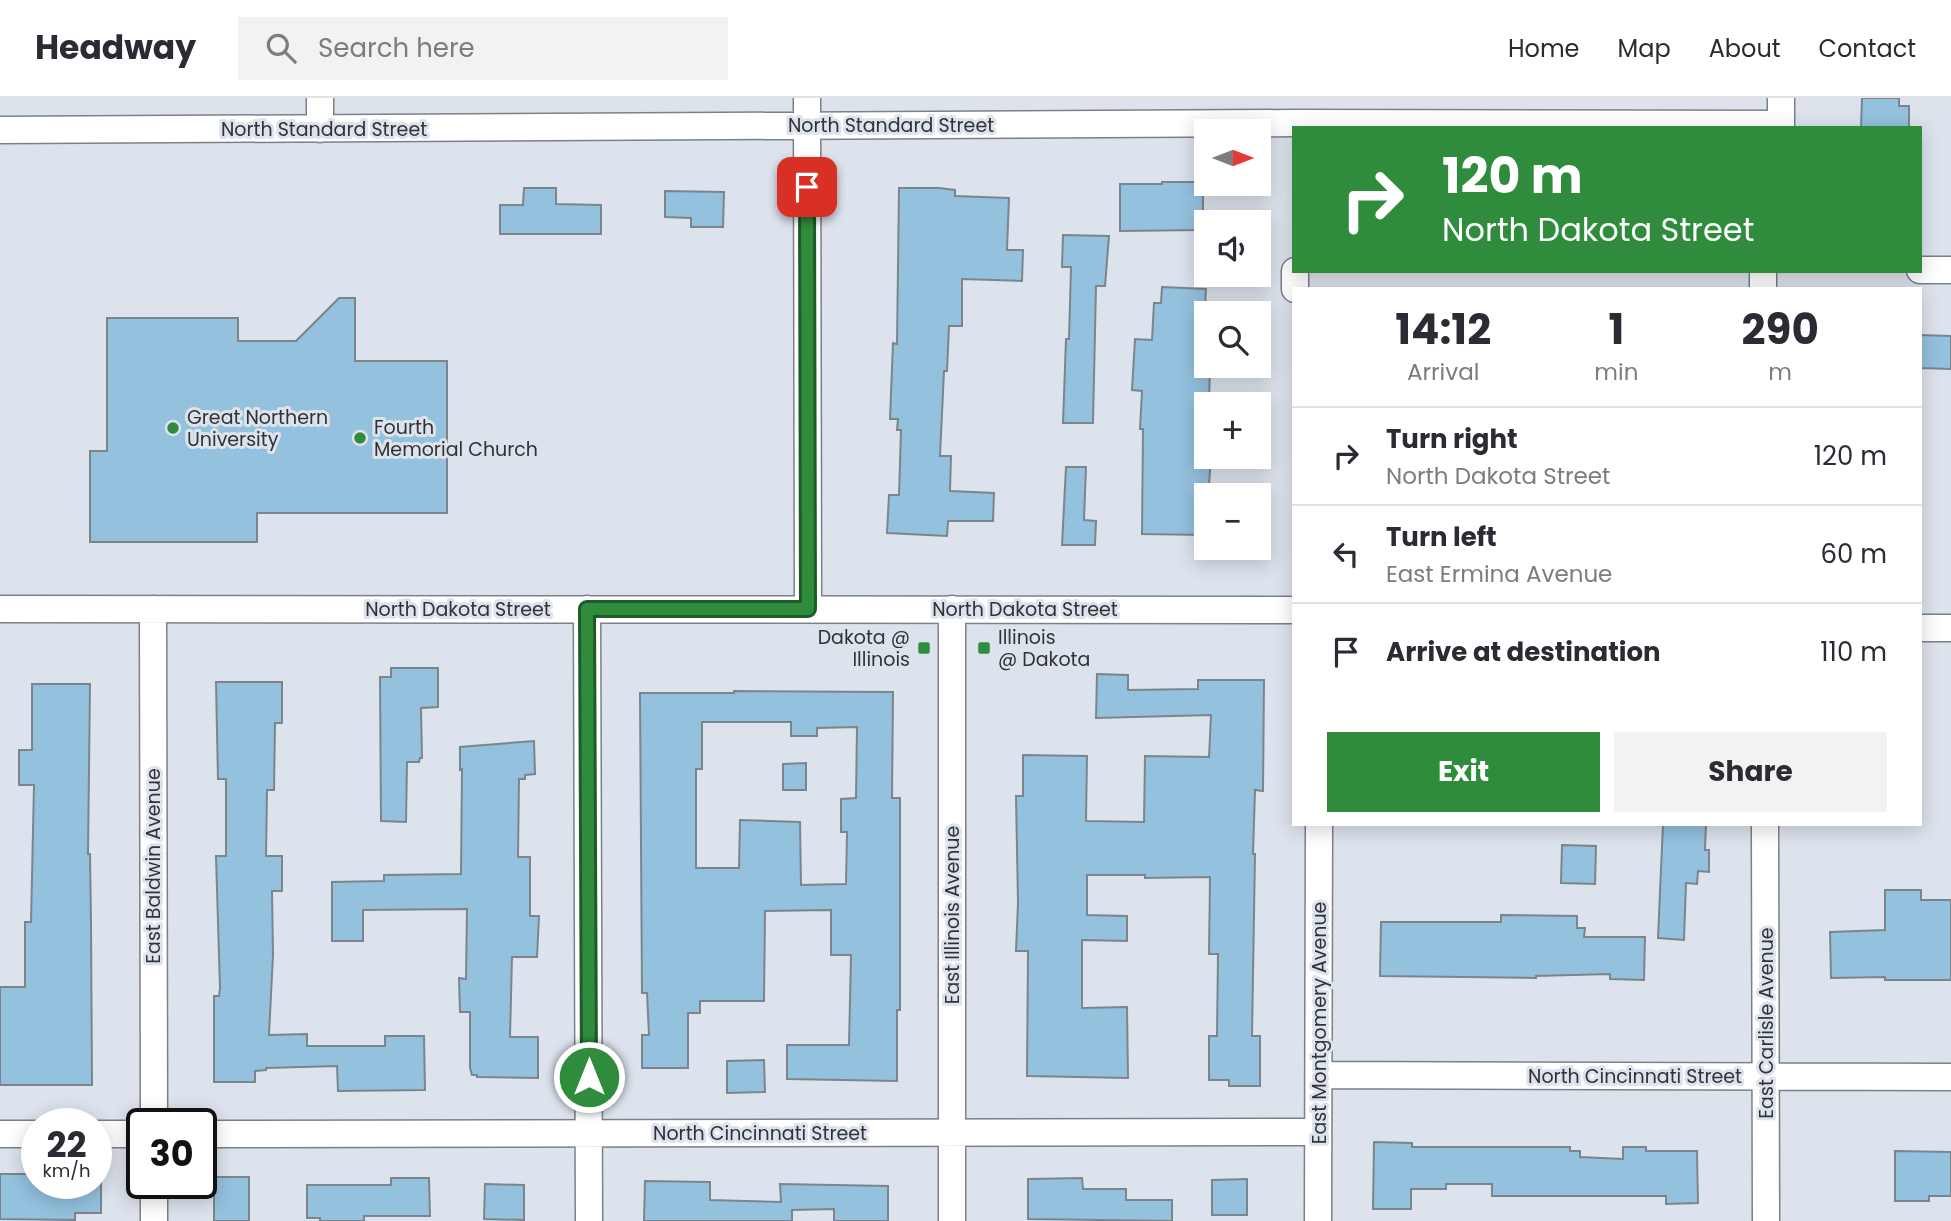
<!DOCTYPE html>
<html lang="en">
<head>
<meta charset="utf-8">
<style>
	body { margin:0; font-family:Poppins,sans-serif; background:#f2f2f3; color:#2b2b33; height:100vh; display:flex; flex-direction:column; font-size:26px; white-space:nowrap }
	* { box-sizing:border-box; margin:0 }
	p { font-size:23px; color:#7c7c81 }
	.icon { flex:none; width:38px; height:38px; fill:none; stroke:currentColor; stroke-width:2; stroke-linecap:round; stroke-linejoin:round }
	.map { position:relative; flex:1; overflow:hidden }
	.panel { position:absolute; left:1292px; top:189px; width:630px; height:539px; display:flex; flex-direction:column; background:#fff; border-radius:0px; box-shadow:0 4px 18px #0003 }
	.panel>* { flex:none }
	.hud { position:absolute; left:1292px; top:28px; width:630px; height:147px; border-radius:0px; box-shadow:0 4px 18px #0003; background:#308c3d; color:#fff; overflow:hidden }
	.needle { width:46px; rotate:90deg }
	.fabs { position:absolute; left:1194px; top:21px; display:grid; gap:14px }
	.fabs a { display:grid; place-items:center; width:77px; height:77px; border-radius:0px; background:#fff; box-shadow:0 4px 18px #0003; font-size:35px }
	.speed { position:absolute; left:21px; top:1010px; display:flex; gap:14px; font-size:35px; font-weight:700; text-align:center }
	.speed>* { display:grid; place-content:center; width:91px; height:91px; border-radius:50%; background:#fff; box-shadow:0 4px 18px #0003; line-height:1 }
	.speed small { font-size:18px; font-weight:400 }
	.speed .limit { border:4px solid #111; border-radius:10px; background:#fff; color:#111 }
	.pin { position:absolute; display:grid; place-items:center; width:60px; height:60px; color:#fff; margin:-30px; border-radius:14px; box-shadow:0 4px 10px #0006 }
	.me { position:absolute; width:77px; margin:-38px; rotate:0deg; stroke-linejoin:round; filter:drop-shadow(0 0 5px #0008) }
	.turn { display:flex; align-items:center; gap:24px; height:147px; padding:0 35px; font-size:32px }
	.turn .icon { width:91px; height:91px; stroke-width:2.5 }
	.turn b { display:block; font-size:49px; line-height:60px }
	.eta { display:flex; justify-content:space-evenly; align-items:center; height:119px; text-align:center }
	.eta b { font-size:42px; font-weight:700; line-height:49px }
	.cta { display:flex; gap:14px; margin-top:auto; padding:14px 35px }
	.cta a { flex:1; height:80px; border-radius:0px; background:#308c3d; color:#fff; font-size:28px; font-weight:700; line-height:80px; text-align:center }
	.cta a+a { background:#f2f2f3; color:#2b2b33 }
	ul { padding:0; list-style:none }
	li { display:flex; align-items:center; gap:21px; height:98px; padding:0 35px; border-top:2px solid #e1e1e2 }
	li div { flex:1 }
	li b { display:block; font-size:26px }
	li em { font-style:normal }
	header { display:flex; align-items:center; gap:42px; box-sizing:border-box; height:98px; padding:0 35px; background:#fff; border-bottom:2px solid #e1e1e2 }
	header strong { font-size:33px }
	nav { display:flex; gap:38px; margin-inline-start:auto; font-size:24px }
	.search { width:490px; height:63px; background:#f2f2f3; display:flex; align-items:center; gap:18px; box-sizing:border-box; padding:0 24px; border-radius:0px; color:#7c7c81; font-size:26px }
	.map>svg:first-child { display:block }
	.building { fill:#94c1de; stroke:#7b858b; stroke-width:2; fill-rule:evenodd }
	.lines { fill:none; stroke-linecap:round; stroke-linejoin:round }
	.minor-casing { stroke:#7b8089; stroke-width:29 }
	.minor { stroke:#fff; stroke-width:26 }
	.route-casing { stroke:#1f5b28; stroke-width:18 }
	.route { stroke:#308c3d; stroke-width:12 }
	.poi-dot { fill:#308c3d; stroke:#dde3ed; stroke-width:2.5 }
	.labels { text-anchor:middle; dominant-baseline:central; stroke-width:6; stroke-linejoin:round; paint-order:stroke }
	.street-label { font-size:19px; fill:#303336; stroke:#dde3ed }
	.poi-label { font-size:19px; fill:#303336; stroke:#dde3ed; text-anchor:start }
</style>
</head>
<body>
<header>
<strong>Headway</strong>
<div class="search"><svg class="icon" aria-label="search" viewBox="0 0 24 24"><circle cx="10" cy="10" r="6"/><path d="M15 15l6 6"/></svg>Search here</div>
<nav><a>Home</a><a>Map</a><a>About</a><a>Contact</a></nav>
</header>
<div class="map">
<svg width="1951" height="1123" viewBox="0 0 1951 1123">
	<rect width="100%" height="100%" fill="#dde3ed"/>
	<path class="building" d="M1862 0H1899V8H1909V30H1861Z
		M1162 84H1203V132L1120 133V86H1162Z
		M524 90H556V106L601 107V136H500V107H523Z
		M899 90H939L955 92V98L1009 100 1007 152H1023L1022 183 962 181V228H949L947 273H944L940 358H951L950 393 994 395 993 423H948L947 438 887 435 889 397H899L901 332H897L898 321H890L893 245 897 246Z
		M665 93 724 94 723 129H691V120L665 119Z
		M1063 137 1109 138 1105 188H1096L1093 325H1063L1066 241H1069L1071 169H1062Z
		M1162 189 1206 191 1203 244H1206V268H1210L1209 306H1206V359H1211L1209 387 1206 386V437L1142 436 1143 331H1140L1142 293 1132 292 1135 241 1152 242 1154 205H1161Z
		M339 200H355V263H447V415H257V444H90V353H107V220H238V243H296Z
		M1920 237 1951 238V271L1920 270Z
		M1066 369H1086L1084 422 1096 423 1095 447H1062Z
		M391 570H438V609L421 610 422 660H420L419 664H407L406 724 381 723 380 579H391Z
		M1097 576 1128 577V592L1198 591V582H1264L1263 693 1255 692 1253 756H1255L1252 938H1260V988H1229V982H1209V938H1217L1218 856H1209L1210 779 1145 780V777H1087V817L1127 818V843L1082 842V910L1127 909 1128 980 1027 978 1028 853H1016L1018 805 1016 698H1023V657L1087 658 1086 723 1144 724 1145 658 1209 659 1211 617 1096 620Z
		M216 584H282V625H275L274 692H267L266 758H282V793H272L273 857 269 937 307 936V948H385V938H424L425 992 338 993 337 968 266 970V972L255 973V984H214V898H219L220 890 216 758H226V681H218Z
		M32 586H90L88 756H90L91 824 92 987H0V889H25V824H31L34 687H19V652H32Z
		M734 593 893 594 892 700H900V912H897V983L787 981V947H849L851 857H831V812L765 813 764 903H700V915H688V970H642V937H649L647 895H642L640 595H734ZM702 624H791V638H817V630L857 629 856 700 841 701V734H847L846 786 801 787 800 724 740 722 739 770H696V671H702Z
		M534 643 535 676 525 677V681H519L518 759H530V818H539L537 859H512L510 939H538V980L477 979V977H472L470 970V914H460L459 880 466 881 467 811 363 812V843H332V784L384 783V777L461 776 462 671 460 672V649Z
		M806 665V692H783V666Z
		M1663 726H1706L1705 752H1709V774L1698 773 1697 786 1686 785 1684 842 1658 840Z
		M1562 747 1596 748 1595 786 1561 785Z
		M1885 792H1921V802H1951V882H1885V879L1831 880 1830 834 1885 832Z
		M1501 817 1577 818V830H1585L1584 839H1645L1644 882 1610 881V876L1536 878V880L1380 878 1381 824H1501Z
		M764 962 765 994 727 995V963Z
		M1374 1044 1412 1045V1049H1570V1053H1580V1059L1623 1061V1049H1646V1053H1697L1698 1105 1666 1106V1098H1492V1086H1446V1091H1411V1111H1373Z
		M1895 1053 1951 1054V1098H1929V1103H1895Z
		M0 1076H37V1085H101V1115H75V1122L0 1121Z
		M214 1079H249V1123H214Z
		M391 1080H429L430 1118H364V1123H320V1120H307V1087H391Z
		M1082 1080 1083 1091H1126V1102H1172V1123L1028 1121V1081Z
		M1247 1081V1117H1212V1082Z
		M645 1083 710 1084V1102L781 1104 780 1086 888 1088V1123H834V1111L792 1112V1123H644Z
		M485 1086 524 1087V1122L484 1121Z"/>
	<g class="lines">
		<g class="minor-casing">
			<path id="minor" d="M320 0V31
				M807 0 808 511
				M1781 30V0
				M0 32 1295 25 1781 26
				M1920 172H1951
				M1763 173V191
				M1295 191V173
				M0 511 1293 512
				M153 511 154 1026
				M587 511 589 1123
				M952 511V1123
				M1920 530H1951
				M1765 726 1766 1123
				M1319 977 1951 979
				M0 1036H37
				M96 1036H142
				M201 1036 1318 1034
				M154 1085V1123
				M1318 1123 1319 726"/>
		</g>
		<use href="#minor" class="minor"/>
	</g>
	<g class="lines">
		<g class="route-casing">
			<path id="route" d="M589 979 587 511H808L807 89"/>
		</g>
		<use href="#route" class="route"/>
	</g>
	<g class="poi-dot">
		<circle cx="173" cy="330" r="7"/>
		<circle cx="360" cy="340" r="7"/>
		<rect x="917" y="543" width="14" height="14" rx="3.5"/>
		<rect x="977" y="543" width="14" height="14" rx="3.5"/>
	</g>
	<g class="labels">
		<g class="street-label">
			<text x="891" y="27">North Standard Street</text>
			<text x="324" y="31">North Standard Street</text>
			<text x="458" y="511">North Dakota Street</text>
			<text x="1025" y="511">North Dakota Street</text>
			<text transform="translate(153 768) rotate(-90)">East Baldwin Avenue</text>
			<text transform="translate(952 817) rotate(-90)">East Illinois Avenue</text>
			<text transform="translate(1319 925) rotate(-90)">East Montgomery Avenue</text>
			<text transform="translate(1766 925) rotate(-90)">East Carlisle Avenue</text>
			<text x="1635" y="978">North Cincinnati Street</text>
			<text x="760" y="1035">North Cincinnati Street</text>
		</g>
		<g class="poi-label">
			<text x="187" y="319">Great Northern<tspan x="187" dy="22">University</tspan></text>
			<text x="374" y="329">Fourth<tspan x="374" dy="22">Memorial Church</tspan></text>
			<text x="910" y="539" text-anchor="end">Dakota @<tspan x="910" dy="22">Illinois</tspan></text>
			<text x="998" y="539">Illinois<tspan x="998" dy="22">@ Dakota</tspan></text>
		</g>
	</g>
</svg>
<div class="fabs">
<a><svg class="needle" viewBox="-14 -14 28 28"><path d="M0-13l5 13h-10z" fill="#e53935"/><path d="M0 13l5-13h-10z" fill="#7c7c81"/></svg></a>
<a><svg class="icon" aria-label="sound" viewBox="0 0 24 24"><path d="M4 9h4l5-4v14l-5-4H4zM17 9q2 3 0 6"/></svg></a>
<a><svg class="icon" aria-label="search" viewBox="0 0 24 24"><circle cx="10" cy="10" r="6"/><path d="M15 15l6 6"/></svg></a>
<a>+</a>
<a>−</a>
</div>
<div class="speed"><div>22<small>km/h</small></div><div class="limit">30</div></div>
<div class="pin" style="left:807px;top:89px;background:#d93025"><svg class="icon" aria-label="arrive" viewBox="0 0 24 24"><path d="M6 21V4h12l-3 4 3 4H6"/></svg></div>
<svg class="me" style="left:589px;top:979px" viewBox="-20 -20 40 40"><circle r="17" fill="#308c3d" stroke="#fff" stroke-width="3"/><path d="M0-11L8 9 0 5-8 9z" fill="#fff"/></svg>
<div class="hud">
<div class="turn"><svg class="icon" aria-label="right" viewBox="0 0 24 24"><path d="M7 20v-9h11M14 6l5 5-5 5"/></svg><div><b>120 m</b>North Dakota Street</div></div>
</div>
<section class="panel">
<div class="eta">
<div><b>14:12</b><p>Arrival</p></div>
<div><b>1</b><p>min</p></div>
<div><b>290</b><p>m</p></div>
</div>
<ul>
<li><svg class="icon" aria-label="right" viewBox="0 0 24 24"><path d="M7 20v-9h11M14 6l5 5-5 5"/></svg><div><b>Turn right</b><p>North Dakota Street</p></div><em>120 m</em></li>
<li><svg class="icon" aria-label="left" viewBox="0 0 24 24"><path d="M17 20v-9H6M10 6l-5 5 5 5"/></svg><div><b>Turn left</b><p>East Ermina Avenue</p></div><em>60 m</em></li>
<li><svg class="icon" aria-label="arrive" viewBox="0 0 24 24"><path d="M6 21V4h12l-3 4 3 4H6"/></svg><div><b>Arrive at destination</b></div><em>110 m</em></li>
</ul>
<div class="cta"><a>Exit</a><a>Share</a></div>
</section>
</div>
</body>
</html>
